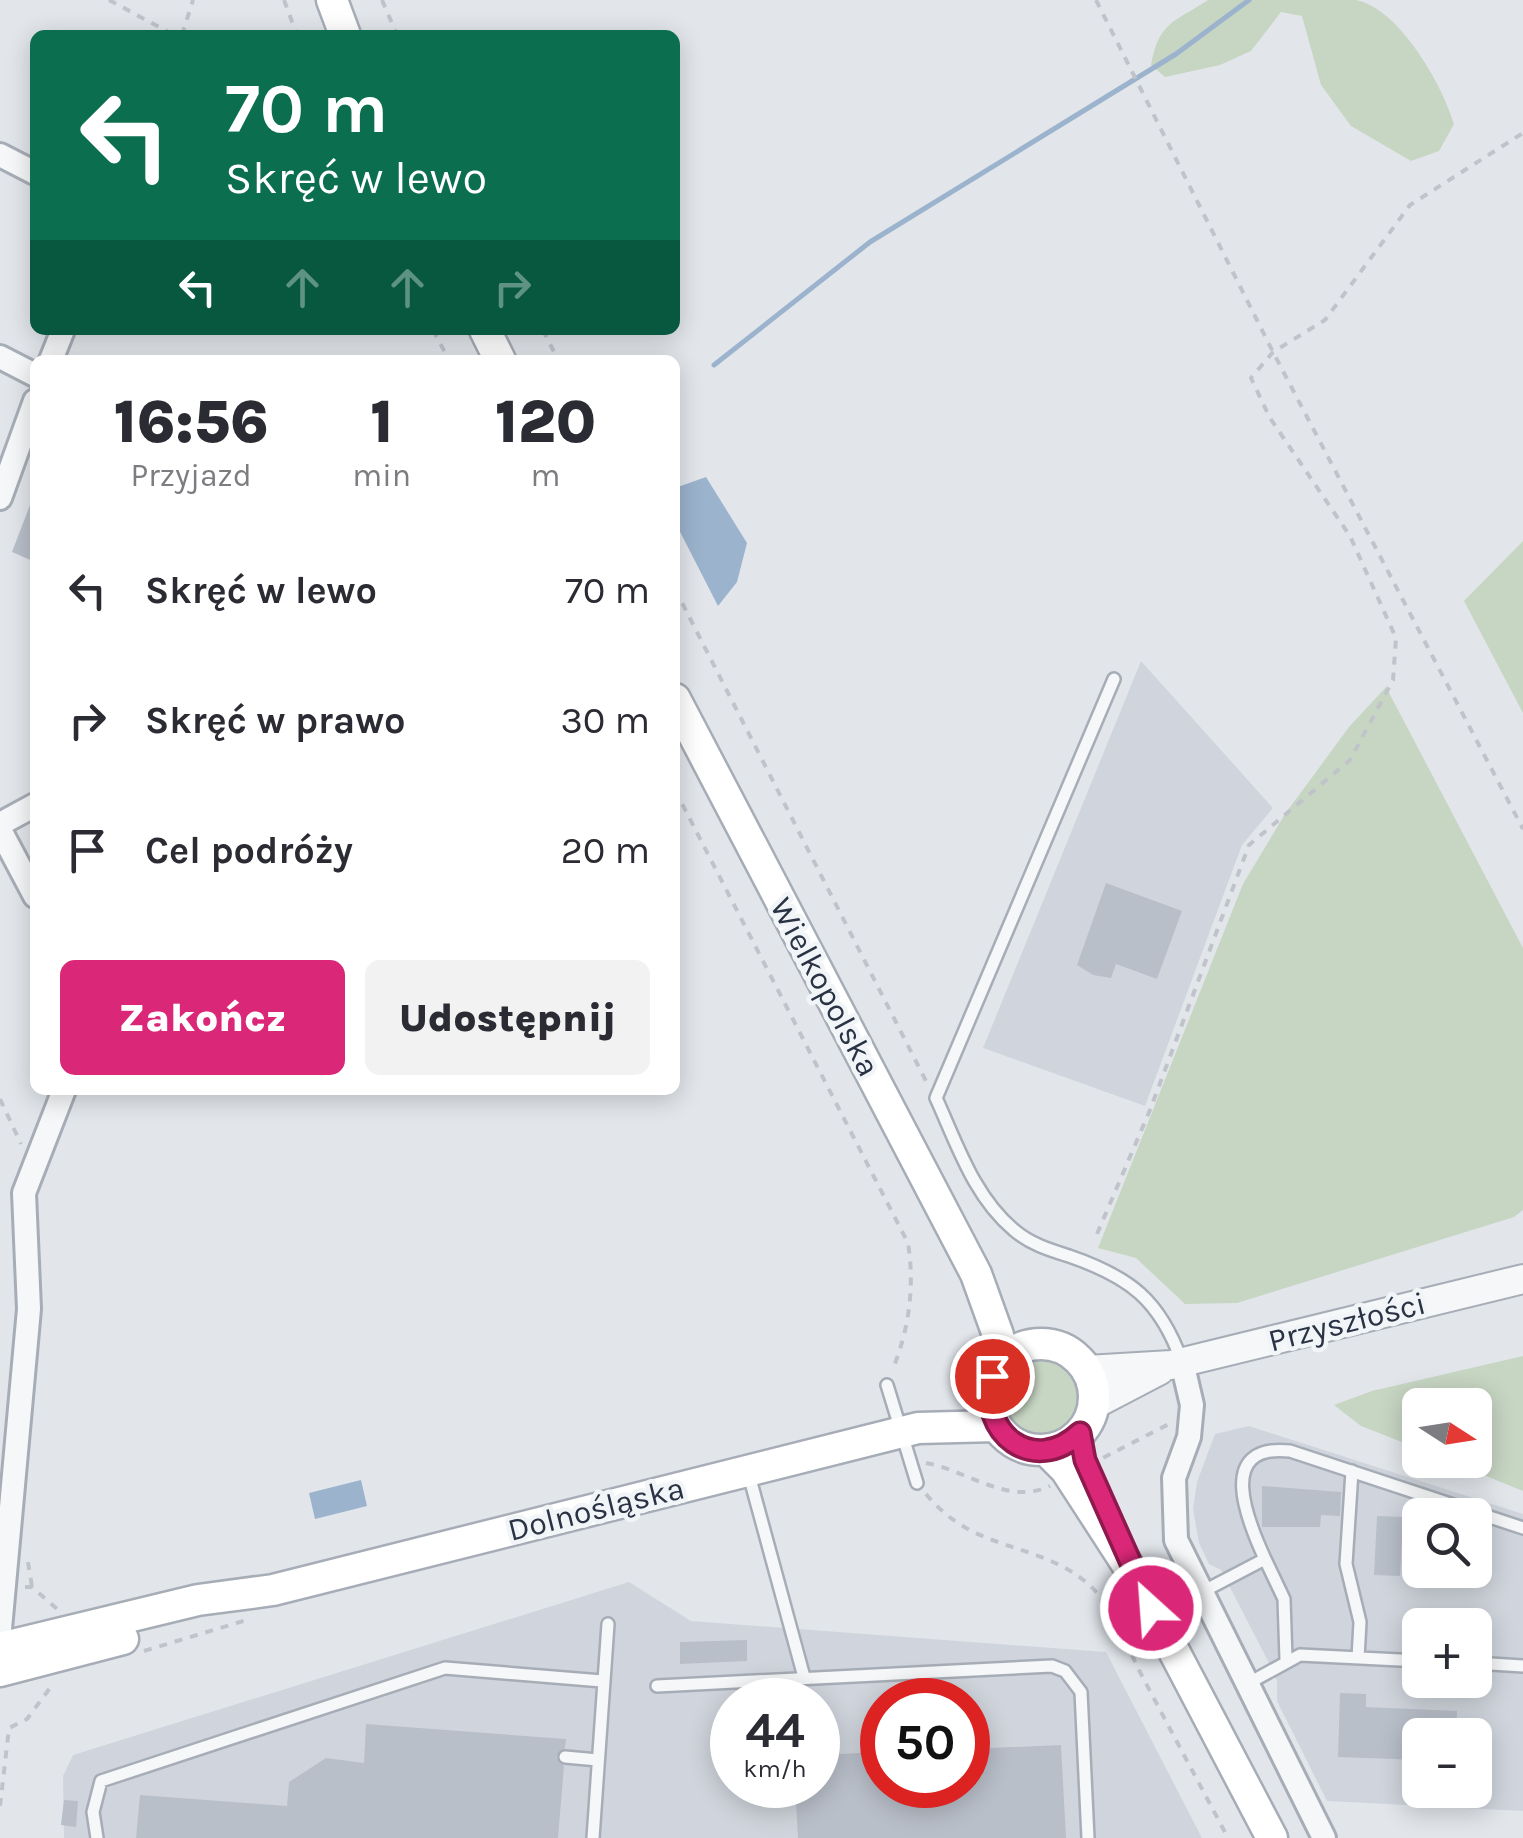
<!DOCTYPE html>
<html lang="pl">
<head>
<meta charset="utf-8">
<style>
	body { margin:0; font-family:Karla,sans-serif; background:#f2f2f3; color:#2b2b33; height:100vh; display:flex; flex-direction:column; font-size:38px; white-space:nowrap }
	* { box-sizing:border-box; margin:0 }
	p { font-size:32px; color:#7c7c81 }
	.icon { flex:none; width:55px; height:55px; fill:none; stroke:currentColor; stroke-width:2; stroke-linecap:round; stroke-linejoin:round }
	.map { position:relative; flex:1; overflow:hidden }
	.panel { position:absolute; left:30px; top:355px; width:650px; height:740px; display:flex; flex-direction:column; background:#fff; border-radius:15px; box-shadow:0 5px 25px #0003 }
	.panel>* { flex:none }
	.guide { position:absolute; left:30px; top:30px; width:650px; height:305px; border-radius:15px; box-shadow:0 5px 25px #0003; background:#0b6e4f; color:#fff; overflow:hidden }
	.needle { width:65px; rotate:102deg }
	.tools { position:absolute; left:1402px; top:1388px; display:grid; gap:20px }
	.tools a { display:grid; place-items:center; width:90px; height:90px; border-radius:15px; background:#fff; box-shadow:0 5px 25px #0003; font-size:50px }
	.speed { position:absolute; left:710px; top:1678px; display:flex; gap:20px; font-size:50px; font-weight:700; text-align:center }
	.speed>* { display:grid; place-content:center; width:130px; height:130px; border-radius:50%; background:#fff; box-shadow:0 5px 25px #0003; line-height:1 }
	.speed small { font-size:25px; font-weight:400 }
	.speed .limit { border:15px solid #d22; background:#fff; color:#111 }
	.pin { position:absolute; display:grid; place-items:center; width:85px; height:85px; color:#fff; margin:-42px; border:5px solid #fff; border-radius:50%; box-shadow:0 2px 10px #0007 }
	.me { position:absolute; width:110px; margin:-55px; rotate:334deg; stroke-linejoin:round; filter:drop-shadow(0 0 8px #0008) }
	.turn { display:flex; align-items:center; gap:35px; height:210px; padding:0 30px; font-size:45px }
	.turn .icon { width:130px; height:130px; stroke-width:2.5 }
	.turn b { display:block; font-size:70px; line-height:85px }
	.lanes { display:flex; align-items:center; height:95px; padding:0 30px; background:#0003; justify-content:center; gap:50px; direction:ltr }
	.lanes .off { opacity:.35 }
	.eta { display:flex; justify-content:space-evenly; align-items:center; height:170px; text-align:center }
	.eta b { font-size:60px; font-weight:800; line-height:70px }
	.button { display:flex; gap:20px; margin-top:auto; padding:20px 30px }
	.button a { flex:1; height:115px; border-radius:15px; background:#db2777; color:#fff; font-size:40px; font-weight:800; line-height:115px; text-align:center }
	.button a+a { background:#f2f2f3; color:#2b2b33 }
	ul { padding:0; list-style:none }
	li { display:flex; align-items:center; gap:30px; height:130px; padding:0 30px }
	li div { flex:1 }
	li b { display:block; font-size:38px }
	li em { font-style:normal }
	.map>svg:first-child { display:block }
	.built { fill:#d0d5dd; fill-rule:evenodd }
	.green { fill:#c7d5c3 }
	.water { fill:#9cb3cd }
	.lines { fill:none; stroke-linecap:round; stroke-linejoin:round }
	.stream { stroke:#9cb3cd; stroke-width:5 }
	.building { fill:#b9bfc9 }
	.service-casing { stroke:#a7adb6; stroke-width:16 }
	.minor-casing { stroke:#a7adb6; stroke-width:28 }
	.tertiary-casing { stroke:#a7adb6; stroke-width:32 }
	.secondary-casing { stroke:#a7adb6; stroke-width:35 }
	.path { stroke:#c0c4ca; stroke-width:4; stroke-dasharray:8 8; stroke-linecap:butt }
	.service { stroke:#f5f7f9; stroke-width:11 }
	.minor { stroke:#f5f7f9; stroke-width:22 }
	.tertiary { stroke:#f5f7f9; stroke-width:28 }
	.secondary { stroke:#fff; stroke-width:30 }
	.route-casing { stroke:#8e194d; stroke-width:25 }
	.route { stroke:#db2777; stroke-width:18 }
	.labels { text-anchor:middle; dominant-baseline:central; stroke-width:9; stroke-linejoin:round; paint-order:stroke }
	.street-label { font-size:32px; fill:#293344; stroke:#f2f5f8 }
</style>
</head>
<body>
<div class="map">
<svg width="1523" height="1838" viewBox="0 0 1523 1838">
	<rect width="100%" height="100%" fill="#e2e6eb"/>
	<path class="built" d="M1141 661 1273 808 1242 845 1145 1106 983 1048Z
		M1249 1426 1523 1514V1811L1327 1801 1277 1701V1681L1268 1661 1221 1570 1209 1564 1199 1543 1193 1509 1197 1482 1215 1434ZM1420 1515H1475V1570H1420ZM1420 1625H1475V1680H1420ZM1420 1735H1475V1790H1420Z
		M629 1582 691 1621 1106 1652 1202 1838H64L63 1776 73 1755ZM732 1700H818V1785H732ZM882 1700H968V1785H882Z"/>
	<path class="green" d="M1208 0C1247 0 1322 0 1356 0 1400 9 1443 86 1454 124L1439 151 1411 161 1351 126 1321 85 1302 16 1281 12 1251 51 1220 65 1165 77 1151 65C1159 21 1175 22 1208 0Z
		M1523 541V713L1464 601Z
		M1386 687 1523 948V1210L1514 1217 1237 1303 1185 1304 1136 1258 1098 1248 1243 884 1285 814 1349 727Z
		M1523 1356V1491L1447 1460H1475V1405H1420V1449L1361 1426 1334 1405 1372 1391Z
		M1005 1397a36 36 0 1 1 72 0a36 36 0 1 1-72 0Z"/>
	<path class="water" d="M706 477 747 543 737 582 718 606 675 522V488Z
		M361 1480 367 1506 315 1519 309 1493Z"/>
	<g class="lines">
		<path class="stream" d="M714 365 870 242 1176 54 1249 0"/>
	</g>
	<path class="building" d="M35 492V562L12 552Z
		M1106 883 1182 911 1157 979 1116 964 1111 978 1093 975 1077 965Z
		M1262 1486 1341 1492 1340 1516 1321 1515 1320 1527H1262Z
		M1377 1516 1403 1517 1400 1576 1374 1575Z
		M747 1640V1661L680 1664V1642Z
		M1340 1693 1366 1694V1707L1457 1711 1456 1735H1420V1760L1338 1757Z
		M366 1724 566 1739 565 1748 556 1757 564 1766 558 1838H136L140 1795 287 1806 289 1782 326 1758 364 1763Z
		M1061 1745 1066 1838H798L795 1785H818V1755L882 1752V1785H968V1749Z
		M64 1800 78 1801 76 1827 61 1825Z"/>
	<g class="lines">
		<g class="service-casing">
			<path id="service" d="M1114 679 936 1098C957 1144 974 1197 1014 1230 1030 1244 1050 1250 1069 1256 1130 1277 1160 1300 1182 1362
				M887 1385 917 1483
				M1352 1471 1346 1564 1360 1622 1358 1658
				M749 1475 804 1677
				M1265 1559 1284 1599 1286 1659
				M1200 1593 1265 1559C1247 1520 1215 1443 1290 1451L1523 1528
				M1475 1663 1523 1666
				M1247 1684 1300 1655 1420 1661
				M657 1686 1052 1666 1065 1671 1081 1692 1088 1838
				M565 1757 598 1760
				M97 1838 93 1812 101 1781 445 1668 602 1681
				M593 1838 608 1624"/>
		</g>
		<g class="minor-casing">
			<path id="minor" d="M0 155 35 173
				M0 357 35 375
				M51 360 63 330
				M0 498 35 401
				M0 824 35 805
				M0 830 35 896
				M1182 1362 1192 1405 1189 1437 1174 1478 1176 1540 1324 1838
				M0 1629 29 1309 24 1193 64 1090"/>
		</g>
		<g class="tertiary-casing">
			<path id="tertiary" d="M1087 1370 1171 1365 1523 1279
				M1093 1405 1160 1370"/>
		</g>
		<g class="secondary-casing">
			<path id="secondary" d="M332 0 345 35
				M485 330 500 360
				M675 699 976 1274 998 1335 1002 1361
				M988 1397a53 53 0 1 1 106 0a53 53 0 1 1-106 0Z
				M1046 1450 1066 1470 1134 1575 1272 1838
				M0 1648 198 1600 273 1590 918 1428 996 1426
				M0 1671 123 1639"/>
		</g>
		<path class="path" d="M109 0 174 35
			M284 0 297 35
			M382 0 397 35
			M1096 0 1273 352 1523 829
			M182 35 193 0
			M433 330 449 360
			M543 330 558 360
			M675 589 927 1083
			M675 790 908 1243C915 1287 909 1330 892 1371
			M0 1099 21 1144
			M1097 1234 1150 1110 1249 845 1350 760 1393 680 1396 638 1350 536 1270 418 1251 378 1273 352 1325 320 1410 205 1523 133
			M926 1463C967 1470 1008 1506 1050 1486
			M1089 1465 1169 1424
			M926 1494C974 1553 1034 1540 1086 1582 1112 1603 1126 1645 1141 1674 1170 1729 1199 1783 1228 1838
			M28 1562 32 1587
			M25 1587H32L57 1609
			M144 1651 250 1619
			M0 1806 9 1728 27 1719 53 1684"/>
		<use href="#service" class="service"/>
		<use href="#minor" class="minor"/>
		<use href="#tertiary" class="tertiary"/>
		<use href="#secondary" class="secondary"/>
	</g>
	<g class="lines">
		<g class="route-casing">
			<path id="route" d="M992 1376C978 1434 1034 1476 1080 1433L1085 1460 1151 1608"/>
		</g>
		<use href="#route" class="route"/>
	</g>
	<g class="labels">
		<g class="street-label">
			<text transform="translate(825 987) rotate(62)">Wielkopolska</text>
			<text transform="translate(1347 1322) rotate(-14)">Przyszłości</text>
			<text transform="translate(596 1509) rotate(-14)">Dolnośląska</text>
		</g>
	</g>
</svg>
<div class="tools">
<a><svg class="needle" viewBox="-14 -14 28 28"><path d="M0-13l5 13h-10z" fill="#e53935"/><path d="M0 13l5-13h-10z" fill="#7c7c81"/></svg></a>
<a><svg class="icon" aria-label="search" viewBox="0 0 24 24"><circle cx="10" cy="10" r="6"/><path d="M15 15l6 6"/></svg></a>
<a>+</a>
<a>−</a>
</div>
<div class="speed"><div>44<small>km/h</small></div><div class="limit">50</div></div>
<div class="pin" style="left:992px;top:1376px;background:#d93025"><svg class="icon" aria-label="arrive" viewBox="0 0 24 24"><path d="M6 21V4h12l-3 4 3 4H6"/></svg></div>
<svg class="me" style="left:1151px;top:1608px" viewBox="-20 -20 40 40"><circle r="17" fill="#db2777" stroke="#fff" stroke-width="3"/><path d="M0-11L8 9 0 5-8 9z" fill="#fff"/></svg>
<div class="guide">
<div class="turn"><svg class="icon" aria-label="left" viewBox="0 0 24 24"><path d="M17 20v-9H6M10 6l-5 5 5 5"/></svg><div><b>70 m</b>Skręć w lewo</div></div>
<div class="lanes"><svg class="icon" aria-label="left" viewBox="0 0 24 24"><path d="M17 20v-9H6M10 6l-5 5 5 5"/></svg><svg class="icon off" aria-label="ahead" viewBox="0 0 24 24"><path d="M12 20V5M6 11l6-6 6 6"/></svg><svg class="icon off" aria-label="ahead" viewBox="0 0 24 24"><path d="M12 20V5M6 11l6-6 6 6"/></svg><svg class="icon off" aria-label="right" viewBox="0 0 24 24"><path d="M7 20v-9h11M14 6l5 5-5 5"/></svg></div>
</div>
<section class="panel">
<div class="eta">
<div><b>16:56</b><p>Przyjazd</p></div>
<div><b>1</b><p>min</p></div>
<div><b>120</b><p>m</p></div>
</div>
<ul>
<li><svg class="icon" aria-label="left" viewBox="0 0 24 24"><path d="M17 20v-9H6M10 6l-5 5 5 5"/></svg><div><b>Skręć w lewo</b></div><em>70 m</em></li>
<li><svg class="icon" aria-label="right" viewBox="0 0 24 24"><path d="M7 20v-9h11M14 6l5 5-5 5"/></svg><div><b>Skręć w prawo</b></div><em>30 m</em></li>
<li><svg class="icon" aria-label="arrive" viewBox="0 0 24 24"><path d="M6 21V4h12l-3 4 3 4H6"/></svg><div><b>Cel podróży</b></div><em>20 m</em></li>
</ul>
<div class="button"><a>Zakończ</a><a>Udostępnij</a></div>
</section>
</div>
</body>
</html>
